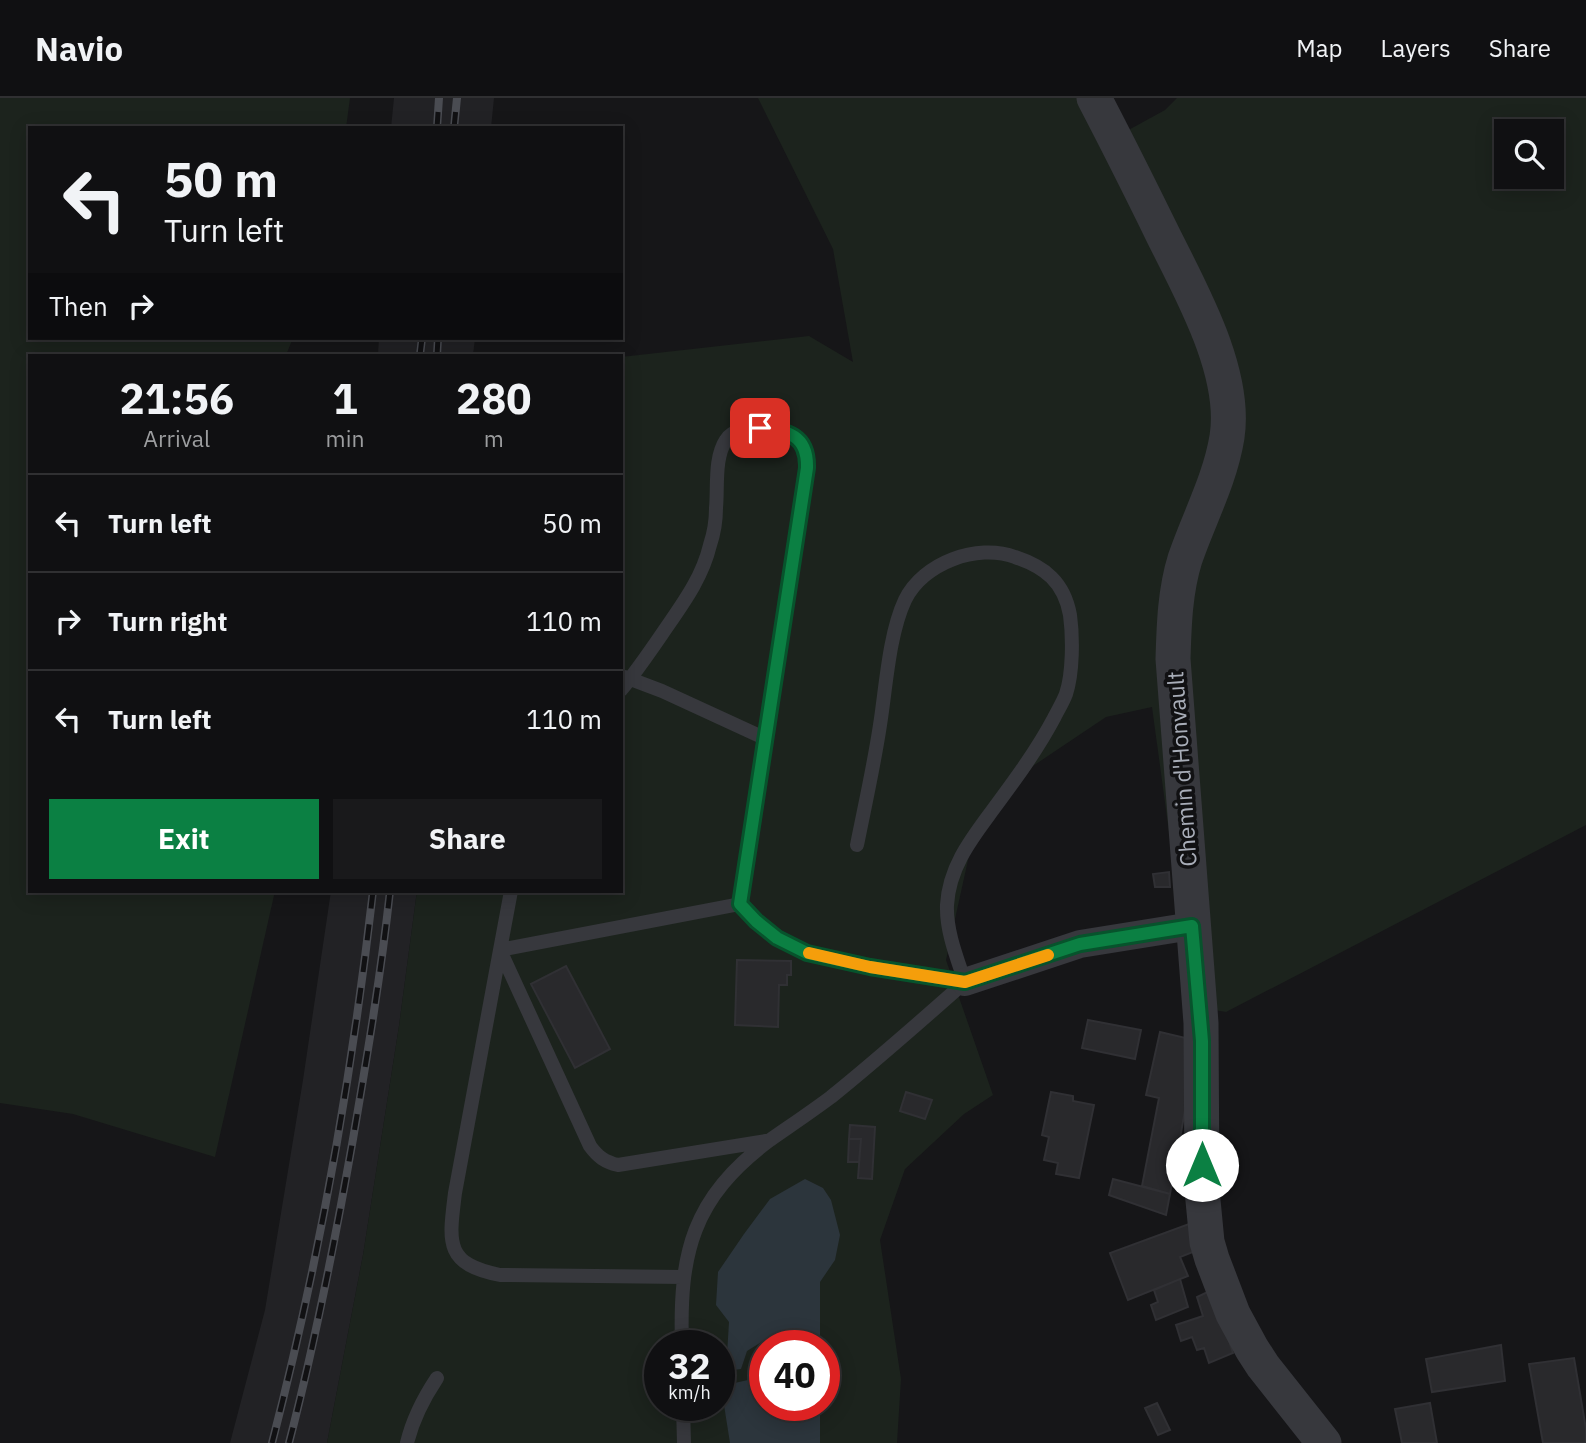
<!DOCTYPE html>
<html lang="en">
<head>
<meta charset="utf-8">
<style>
	body { margin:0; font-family:"IBM Plex Sans",sans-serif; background:#19191b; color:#f1f3f6; height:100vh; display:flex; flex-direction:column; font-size:26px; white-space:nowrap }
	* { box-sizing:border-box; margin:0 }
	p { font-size:23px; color:#9c9d9f }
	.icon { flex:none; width:38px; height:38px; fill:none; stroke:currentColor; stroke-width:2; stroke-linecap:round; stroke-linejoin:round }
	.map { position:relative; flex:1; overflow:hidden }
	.details { position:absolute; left:28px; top:256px; width:595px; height:539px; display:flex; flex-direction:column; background:#101012; border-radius:0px; box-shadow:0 4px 18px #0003,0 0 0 2px #303032 }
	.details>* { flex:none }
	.guide { position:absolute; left:28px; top:28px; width:595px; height:214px; border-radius:0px; box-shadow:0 4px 18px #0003,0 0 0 2px #303032; background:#101012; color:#f1f3f6; overflow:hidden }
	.fabs { position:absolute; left:1494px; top:21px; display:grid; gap:14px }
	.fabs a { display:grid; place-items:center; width:70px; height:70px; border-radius:0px; background:#101012; box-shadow:0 4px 18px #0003,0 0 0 2px #303032; font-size:35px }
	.speed { position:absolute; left:644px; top:1232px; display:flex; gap:14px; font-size:35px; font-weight:700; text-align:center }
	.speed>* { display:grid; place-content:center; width:91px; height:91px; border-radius:50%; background:#101012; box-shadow:0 4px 18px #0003,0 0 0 2px #303032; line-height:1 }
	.speed small { font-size:18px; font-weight:400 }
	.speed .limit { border:10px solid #d22; background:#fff; color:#111 }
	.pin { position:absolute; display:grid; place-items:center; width:60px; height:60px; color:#fff; margin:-30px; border-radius:14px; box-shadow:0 4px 10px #0006 }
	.me { position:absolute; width:77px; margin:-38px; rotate:0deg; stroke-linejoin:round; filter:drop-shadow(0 0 5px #0008) }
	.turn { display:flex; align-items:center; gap:24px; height:147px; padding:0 21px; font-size:32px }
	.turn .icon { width:91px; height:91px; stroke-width:2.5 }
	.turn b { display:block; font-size:49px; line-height:60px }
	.then { display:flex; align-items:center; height:66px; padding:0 21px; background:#0003; gap:14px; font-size:26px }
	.eta { display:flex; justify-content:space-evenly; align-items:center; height:119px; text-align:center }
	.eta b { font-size:42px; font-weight:700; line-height:49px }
	.action { display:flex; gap:14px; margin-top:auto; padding:14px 21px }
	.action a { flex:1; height:80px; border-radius:0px; background:#0b8043; color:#fff; font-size:28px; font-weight:700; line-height:80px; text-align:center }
	.action a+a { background:#19191b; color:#f1f3f6 }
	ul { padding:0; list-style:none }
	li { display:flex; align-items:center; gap:21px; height:98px; padding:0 21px; border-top:2px solid #303032 }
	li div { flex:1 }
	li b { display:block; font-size:26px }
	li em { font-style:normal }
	header { display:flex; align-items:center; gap:42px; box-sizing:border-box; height:98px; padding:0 35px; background:#101012; border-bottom:2px solid #303032 }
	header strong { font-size:33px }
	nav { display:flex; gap:38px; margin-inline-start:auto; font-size:24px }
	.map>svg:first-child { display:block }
	.built { fill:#222225 }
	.green { fill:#1c231d; fill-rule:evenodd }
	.water { fill:#2c353c }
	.building { fill:#29292c; stroke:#303034; stroke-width:2 }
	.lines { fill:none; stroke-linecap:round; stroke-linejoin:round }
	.service { stroke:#37383d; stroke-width:14 }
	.minor { stroke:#37383d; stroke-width:28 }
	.tertiary { stroke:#37383d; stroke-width:35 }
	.rail-casing { stroke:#4a4c52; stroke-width:8 }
	.rail { stroke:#111113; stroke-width:5; stroke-dasharray:16; stroke-linecap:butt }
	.route-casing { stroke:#07532c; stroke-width:18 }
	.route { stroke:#0b8043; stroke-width:12 }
	.slow { stroke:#f59e0b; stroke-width:12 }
	.labels { text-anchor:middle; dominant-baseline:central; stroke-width:7; stroke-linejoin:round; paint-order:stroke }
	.street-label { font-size:23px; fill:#a8adb8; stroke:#111113 }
</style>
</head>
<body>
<header>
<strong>Navio</strong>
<nav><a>Map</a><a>Layers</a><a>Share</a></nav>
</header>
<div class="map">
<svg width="1586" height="1345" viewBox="0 0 1586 1345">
	<rect width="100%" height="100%" fill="#161618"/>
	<path class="built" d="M394 0H494L491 30H391Z
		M379 240H475L473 257H378Z
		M331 793H417L399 928 363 1157 327 1345H230L265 1212 303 982Z"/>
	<path class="green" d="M0 0H350L346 30H30V240H293L286 257H30V793H275L215 1059 73 1016 0 1005Z
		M758 0H1077L1103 46 1165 12 1177 0H1586V727L1226 914 1186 907 1174 771 1152 609 1106 619 1033 668 970 753 946 862 993 997 964 1016 905 1071 880 1142 901 1281 897 1345H327L363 1157 399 928 417 793H621V259L809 238 853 264 833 151ZM1507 33H1552V79H1507ZM660 1248H719V1307H660ZM765 1248H824V1307H765Z"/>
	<path class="water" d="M805 1081 823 1090 831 1102 840 1137 835 1162 820 1184V1248H771L763 1243 747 1253 741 1271 726 1273 729 1224 716 1207 718 1174 744 1136 770 1101Z
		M748 1282 758 1288 765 1286V1307H820V1345H730L721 1288Z"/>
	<path class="building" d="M1169 774 1170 789H1155L1153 776Z
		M737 862 791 863V877H787V887H779L778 929 735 927Z
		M566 868 610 951 575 970 531 886Z
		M1088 922 1141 932 1135 961 1082 950Z
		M1160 934 1194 942 1195 957 1170 1096 1142 1088 1159 1000 1146 997Z
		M906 994 932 1002 925 1021 900 1013Z
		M1051 994 1073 998V1003L1094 1007 1079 1080 1056 1076 1058 1065 1044 1062 1049 1039 1042 1037Z
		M850 1027 875 1029 872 1081 858 1080 861 1041H849Z
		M849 1041H861L859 1064H848Z
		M1113 1081 1170 1096 1166 1117 1109 1097Z
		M1189 1126 1198 1152 1180 1159 1188 1178 1128 1202 1110 1155Z
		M1180 1181 1188 1209 1156 1222 1151 1207 1158 1204 1154 1192Z
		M1212 1192 1233 1255 1209 1265 1204 1250 1197 1252 1192 1239 1181 1243 1176 1227 1203 1218 1197 1199Z
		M1501 1247 1505 1283 1432 1294 1426 1261Z
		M1574 1260 1586 1331V1345H1543L1529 1266Z
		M1157 1305 1170 1332 1158 1337 1145 1310Z
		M1430 1305 1437 1345H1402L1395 1311Z"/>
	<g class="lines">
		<path class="service" d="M625 579 662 593 764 640
			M621 592C636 574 649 555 662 536 681 508 702 481 710 447 714 435 716 423 716 410 718 389 714 360 726 342 738 322 790 329 802 347 810 357 807 371 806 383L764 640 740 806
			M857 747C865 707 874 667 880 627 886 589 889 536 905 502 923 465 977 445 1015 459 1045 469 1064 484 1070 517 1073 539 1073 575 1066 596 1063 604 1058 612 1054 620 1036 654 1012 686 989 717 969 744 949 771 947 807 946 833 957 860 965 884
			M511 793 500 852 740 806
			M740 806 756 823 777 840 807 855 870 868 965 884
			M500 852 455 1095C449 1144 444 1166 500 1177L683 1179
			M500 852 590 1048C598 1059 605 1064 618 1067L766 1043
			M682 1248C679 1155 692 1100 770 1042 790 1028 811 1014 831 999 877 962 921 923 965 884
			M683 1307 684 1345
			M407 1345C413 1320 423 1301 437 1280"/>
		<path class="minor" d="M965 884 1080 846 1192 828"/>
		<path class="tertiary" d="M1094 0C1118 46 1141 92 1164 139 1192 195 1237 275 1227 339 1220 382 1199 420 1185 461 1175 493 1174 527 1173 561L1201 925 1202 1092 1207 1144 1212 1161 1233 1216 1252 1251 1263 1268 1324 1345"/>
		<g class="rail-casing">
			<path id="rail" d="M437 30 439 0
				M454 30 457 0
				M420 257 422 240
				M437 257 438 240
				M272 1345C319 1164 352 978 373 793
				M289 1345C315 1245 335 1143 353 1041 367 959 381 876 390 793"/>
		</g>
		<use href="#rail" class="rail"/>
	</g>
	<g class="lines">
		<g class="route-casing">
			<path id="route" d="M760 330C788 333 808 337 807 370L740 806 756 823 777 840 807 855 870 869 965 884 1080 846 1192 828 1202 943V1067"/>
		</g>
		<use href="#route" class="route"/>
		<path class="slow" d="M809 855 870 869 965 884 1048 857"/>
	</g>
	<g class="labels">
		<g class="street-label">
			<text transform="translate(1181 671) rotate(-94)">Chemin d'Honvault</text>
		</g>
	</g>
</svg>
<div class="fabs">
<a><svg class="icon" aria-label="search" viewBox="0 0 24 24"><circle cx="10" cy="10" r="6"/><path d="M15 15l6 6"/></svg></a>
</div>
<div class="speed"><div>32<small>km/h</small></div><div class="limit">40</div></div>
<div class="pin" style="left:760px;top:330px;background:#d93025"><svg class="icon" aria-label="arrive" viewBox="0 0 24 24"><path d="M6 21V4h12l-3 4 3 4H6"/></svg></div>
<svg class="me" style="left:1202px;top:1067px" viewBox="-20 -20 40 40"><circle r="19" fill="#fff"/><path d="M0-13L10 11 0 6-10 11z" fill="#0b8043"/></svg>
<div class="guide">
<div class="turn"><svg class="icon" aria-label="left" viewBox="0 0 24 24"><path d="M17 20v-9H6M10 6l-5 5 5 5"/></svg><div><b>50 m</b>Turn left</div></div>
<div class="then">Then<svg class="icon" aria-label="right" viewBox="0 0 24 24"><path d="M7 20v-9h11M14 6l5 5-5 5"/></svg></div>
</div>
<section class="details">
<div class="eta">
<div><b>21:56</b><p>Arrival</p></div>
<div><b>1</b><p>min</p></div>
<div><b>280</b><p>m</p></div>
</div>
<ul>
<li><svg class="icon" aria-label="left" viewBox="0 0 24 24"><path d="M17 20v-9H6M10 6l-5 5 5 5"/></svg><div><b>Turn left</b></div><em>50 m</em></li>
<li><svg class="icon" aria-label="right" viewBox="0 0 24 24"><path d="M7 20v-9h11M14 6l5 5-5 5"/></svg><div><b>Turn right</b></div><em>110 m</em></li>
<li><svg class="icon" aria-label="left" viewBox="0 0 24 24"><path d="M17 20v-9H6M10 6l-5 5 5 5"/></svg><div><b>Turn left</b></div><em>110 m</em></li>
</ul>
<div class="action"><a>Exit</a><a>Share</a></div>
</section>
</div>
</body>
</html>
